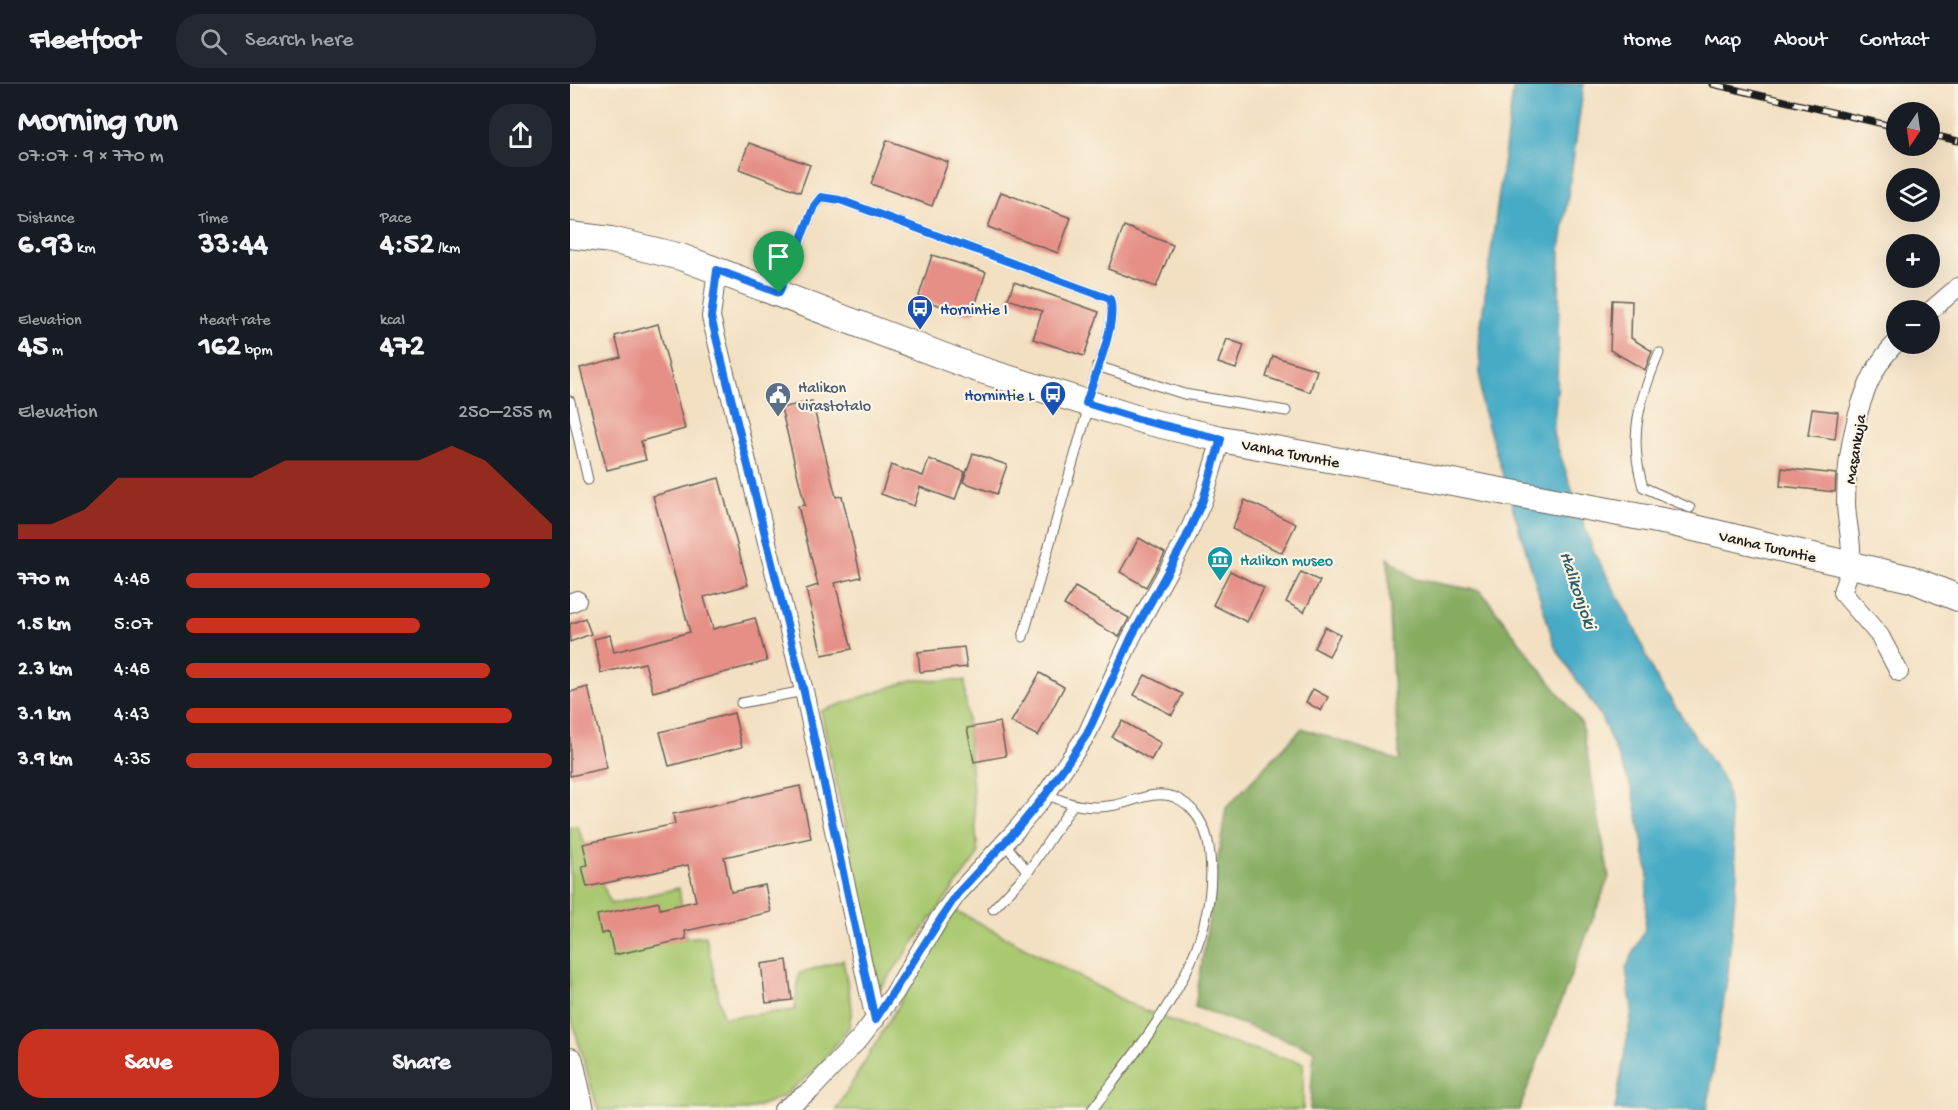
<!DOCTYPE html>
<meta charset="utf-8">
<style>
:root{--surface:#171b24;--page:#242831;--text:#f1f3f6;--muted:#9ea1a6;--line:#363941;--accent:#c8321e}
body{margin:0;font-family:"Gochi Hand",sans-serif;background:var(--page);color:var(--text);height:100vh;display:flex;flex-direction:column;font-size:22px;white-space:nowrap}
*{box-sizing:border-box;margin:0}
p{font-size:20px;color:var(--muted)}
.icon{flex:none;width:33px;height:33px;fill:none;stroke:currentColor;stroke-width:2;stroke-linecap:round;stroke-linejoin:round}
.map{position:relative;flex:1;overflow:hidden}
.sheet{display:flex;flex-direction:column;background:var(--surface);width:570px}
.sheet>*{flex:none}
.needle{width:39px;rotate:193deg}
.buttons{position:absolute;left:1316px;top:18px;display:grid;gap:12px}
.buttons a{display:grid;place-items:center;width:54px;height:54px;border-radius:50%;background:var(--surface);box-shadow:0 6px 24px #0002;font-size:30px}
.pin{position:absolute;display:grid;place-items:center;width:51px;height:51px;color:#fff;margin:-62px -26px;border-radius:50% 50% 50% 0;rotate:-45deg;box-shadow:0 0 6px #0007}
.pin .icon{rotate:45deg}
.round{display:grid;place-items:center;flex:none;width:63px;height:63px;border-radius:24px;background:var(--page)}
.head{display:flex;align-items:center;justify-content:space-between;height:102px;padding:0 18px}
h1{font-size:33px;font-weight:700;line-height:45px}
.figures{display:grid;grid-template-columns:repeat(3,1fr);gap:9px;height:102px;padding:6px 18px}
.figures div{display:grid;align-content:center}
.figures b{font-size:30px;font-weight:700}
.figures small{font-size:16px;font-weight:400}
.figures p{font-size:16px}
.chart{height:168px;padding:12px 18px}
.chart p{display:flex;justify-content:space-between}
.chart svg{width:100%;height:108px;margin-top:6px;fill:var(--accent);opacity:.7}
.button{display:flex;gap:12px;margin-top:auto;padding:12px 18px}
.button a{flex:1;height:69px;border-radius:24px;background:var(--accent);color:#fff;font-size:24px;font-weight:700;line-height:69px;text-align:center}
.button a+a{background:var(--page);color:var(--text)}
ul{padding:0 18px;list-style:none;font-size:20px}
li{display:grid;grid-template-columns:96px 72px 1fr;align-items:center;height:45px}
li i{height:15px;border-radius:8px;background:var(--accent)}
header{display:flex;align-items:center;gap:36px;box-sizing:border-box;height:84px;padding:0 30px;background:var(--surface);border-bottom:2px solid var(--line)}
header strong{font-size:28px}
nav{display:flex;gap:33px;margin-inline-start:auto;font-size:21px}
.search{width:420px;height:54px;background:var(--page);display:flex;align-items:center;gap:15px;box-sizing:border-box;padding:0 21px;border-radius:24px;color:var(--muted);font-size:22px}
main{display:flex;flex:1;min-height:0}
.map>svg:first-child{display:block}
.green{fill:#a9c870;stroke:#627246;stroke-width:1.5}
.forest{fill:#86ac62;stroke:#51643f;stroke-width:1.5}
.water{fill:#47abc6;stroke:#326471;stroke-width:1.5}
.building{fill:#e58f86}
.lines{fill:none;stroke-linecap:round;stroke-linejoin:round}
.lane-casing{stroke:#676156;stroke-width:11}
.street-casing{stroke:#676156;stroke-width:20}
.secondary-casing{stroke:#676156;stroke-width:28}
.lane{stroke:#fff;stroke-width:9}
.street{stroke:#fff;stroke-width:18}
.secondary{stroke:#fff;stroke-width:26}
.rail-casing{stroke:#1c1c1c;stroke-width:7}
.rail{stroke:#fcf5e5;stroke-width:4.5;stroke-dasharray:14;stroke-linecap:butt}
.route-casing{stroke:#fff;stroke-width:12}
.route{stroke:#1a73e8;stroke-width:8}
.labels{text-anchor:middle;stroke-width:4.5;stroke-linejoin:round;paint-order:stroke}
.transit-label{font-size:16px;fill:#164399;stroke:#fcf5e5;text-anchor:start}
.service-label{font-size:16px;fill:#4e5e75;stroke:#fcf5e5;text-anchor:start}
.street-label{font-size:16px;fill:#1c1c1c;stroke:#fcf5e5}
.culture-label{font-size:16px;fill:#0d838f;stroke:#fcf5e5;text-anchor:start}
.water-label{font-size:18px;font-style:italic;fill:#2f5c68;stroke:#fcf5e5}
</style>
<header>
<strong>Fleetfoot</strong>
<div class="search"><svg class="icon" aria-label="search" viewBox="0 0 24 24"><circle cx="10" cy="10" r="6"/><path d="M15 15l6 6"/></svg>Search here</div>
<nav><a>Home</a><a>Map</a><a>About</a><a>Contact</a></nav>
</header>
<main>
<section class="sheet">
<div class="head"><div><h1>Morning run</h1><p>07:07 · 9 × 770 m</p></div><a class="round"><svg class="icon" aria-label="share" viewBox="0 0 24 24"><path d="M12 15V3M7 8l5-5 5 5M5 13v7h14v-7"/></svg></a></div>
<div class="figures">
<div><p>Distance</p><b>6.93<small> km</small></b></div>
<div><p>Time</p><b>33:44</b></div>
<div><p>Pace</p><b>4:52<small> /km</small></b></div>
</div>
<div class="figures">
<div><p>Elevation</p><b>45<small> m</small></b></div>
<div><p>Heart rate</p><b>162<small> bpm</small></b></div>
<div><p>kcal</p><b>472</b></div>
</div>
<div class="chart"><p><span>Elevation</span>250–255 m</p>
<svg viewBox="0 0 160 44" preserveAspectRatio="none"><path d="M0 44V38L10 38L20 32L30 19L40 19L50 19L60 19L70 19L80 12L90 12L100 12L110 12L120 12L130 6L140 12L150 25L160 38V44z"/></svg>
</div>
<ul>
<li><b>770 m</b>4:48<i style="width:83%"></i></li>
<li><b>1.5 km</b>5:07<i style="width:64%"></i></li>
<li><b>2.3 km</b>4:48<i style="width:83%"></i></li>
<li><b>3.1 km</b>4:43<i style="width:89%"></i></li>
<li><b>3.9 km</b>4:35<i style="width:100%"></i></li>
</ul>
<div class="button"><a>Save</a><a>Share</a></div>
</section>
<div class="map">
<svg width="1388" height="1026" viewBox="0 0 1388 1026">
<rect width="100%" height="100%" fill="#fcf5e5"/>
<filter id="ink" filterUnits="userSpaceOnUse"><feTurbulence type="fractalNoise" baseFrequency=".0167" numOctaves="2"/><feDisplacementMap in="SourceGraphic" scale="12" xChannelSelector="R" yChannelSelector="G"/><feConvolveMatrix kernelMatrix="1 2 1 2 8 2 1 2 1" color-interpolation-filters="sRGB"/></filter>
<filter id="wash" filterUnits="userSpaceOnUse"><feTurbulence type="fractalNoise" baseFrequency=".008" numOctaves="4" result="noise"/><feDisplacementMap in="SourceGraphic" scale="24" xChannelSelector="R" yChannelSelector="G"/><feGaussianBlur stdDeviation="1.35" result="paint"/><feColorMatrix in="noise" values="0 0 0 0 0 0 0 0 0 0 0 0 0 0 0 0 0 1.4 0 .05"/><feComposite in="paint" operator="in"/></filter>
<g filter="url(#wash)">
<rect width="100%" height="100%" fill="#f3e0c2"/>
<g class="green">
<polygon points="342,596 394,597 408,771 309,906 251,627"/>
<polygon points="7,742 41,820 109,804 116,854 136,852 153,934 225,926 229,889 273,876 282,924 279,943 248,984 212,1013 178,1026 28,1026 0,929 0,743"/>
<polygon points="385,826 564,922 647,955 733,979 733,1026 266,1026"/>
</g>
<polygon class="forest" points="818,474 845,495 911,507 1012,640 1039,793 949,1026 740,1026 744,966 625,923 656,724 732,644 830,677 822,583"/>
<polygon class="water" points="944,0 1014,0 990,167 987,305 983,350 1022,464 1065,545 1084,590 1156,700 1167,789 1158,889 1137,1026 1045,1026 1062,926 1056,884 1075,845 1078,787 1063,707 1030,631 985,563 911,319 909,255"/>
<g id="blocks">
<g class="building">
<polygon points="317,56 378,78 362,122 301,100"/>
<polygon points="179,59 240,81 230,108 169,85"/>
<polygon points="431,108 501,134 488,169 418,143"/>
<polygon points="554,142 603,161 586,203 538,185"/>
<polygon points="362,171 416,188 402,231 348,215"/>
<polygon points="444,198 529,228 514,272 463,255 472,227 438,215"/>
<polygon points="1042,216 1062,217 1061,254 1082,267 1075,286 1040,266"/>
<polygon points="88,240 115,345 71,357 76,376 37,386 10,284 51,273 45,252"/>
<polygon points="657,255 674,261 666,285 648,279"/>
<polygon points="703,272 747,286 740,308 696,293"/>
<polygon points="242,317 266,413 272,412 291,493 265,499 282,565 252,571 236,505 248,501 228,422 235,421 211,324"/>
<polygon points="1242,325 1268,328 1265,355 1238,351"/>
<polygon points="403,369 437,381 427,410 393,398"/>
<polygon points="359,375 395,388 385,416 350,403 344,422 311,410 321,381 353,392"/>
<polygon points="1212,384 1266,390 1265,408 1210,402"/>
<polygon points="149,394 178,501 134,513 143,545 185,534 197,577 83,608 75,579 31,589 24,555 40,551 44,568 120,548 83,412"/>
<polygon points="675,416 726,440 712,469 662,445"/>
<polygon points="569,454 595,469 576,503 550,488"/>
<polygon points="660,487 694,504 677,538 643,521"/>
<polygon points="731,488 750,497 734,528 716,518"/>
<polygon points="505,503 559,534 549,553 494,521"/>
<polygon points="15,534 21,550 0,558 0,540"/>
<polygon points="755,543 770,551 759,572 744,564"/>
<polygon points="394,563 397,583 350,588 348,568"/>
<polygon points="470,589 494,603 468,652 441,638"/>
<polygon points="575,591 613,610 602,631 564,611"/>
<polygon points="18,603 37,684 0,692 0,608"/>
<polygon points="743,605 758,613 751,627 736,618"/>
<polygon points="164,629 172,663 99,682 90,648"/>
<polygon points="552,637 591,659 581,676 542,653"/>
<polygon points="430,638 436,672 404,678 397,644"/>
<polygon points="230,702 241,754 154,773 161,808 195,801 201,828 115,847 116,855 44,871 39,848 31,850 27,831 89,818 90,825 126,817 118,781 17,803 12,782 18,781 13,760 105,740 103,730"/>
<polygon points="217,876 222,916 196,919 191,880"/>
</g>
</g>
</g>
<g filter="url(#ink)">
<use href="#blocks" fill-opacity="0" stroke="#676156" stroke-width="1.5"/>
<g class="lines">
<g class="lane-casing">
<g id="lane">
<path d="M210 208 244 122 251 113 270 116 540 215C548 239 524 291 517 317"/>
<path d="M1089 269C1069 317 1058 352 1073 403L1120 424"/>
<polyline points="527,282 614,310 716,327"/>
<polyline points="0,317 18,396"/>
<polyline points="453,553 519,322"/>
<polyline points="171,619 234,607"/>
<path d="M476 710C500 721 519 726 546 721 564 717 585 706 604 713 624 721 636 742 639 763 654 865 579 950 522 1026"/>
<polyline points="434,759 458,788"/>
<polyline points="423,825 458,788 502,722"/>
</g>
</g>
<g class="street-casing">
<g id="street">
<polyline points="147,186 141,233 234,607 305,936"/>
<polyline points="1359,228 1388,203"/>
<path d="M1326 259C1289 294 1276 368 1276 418 1276 439 1284 461 1280 482 1279 490 1275 499 1272 508L1310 552 1329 588"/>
<polyline points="0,519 7,516"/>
<polyline points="213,1026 241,1006 290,954 324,910 369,835 387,810 448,744 476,710 517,650 562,552 614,458 633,416 651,355"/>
</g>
</g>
<g class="secondary-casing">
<g id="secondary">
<polyline points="0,151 41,156 111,173 402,283 575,337 651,355 1103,439 1341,495 1388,514"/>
<polyline points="0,977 11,1026"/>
</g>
</g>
<use href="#lane" class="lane"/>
<use href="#street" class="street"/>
<use href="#secondary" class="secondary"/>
<g class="rail-casing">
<g id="rail">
<polyline points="1142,0 1326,43"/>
<polyline points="1359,50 1388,57"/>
</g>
</g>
<use href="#rail" class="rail"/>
</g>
</g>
<g class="lines" filter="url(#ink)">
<g class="route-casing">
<path id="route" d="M251 113 270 116 540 215C548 239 524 293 516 319L575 337 651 355 633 416 614 458 562 552 517 650 476 710 448 744 387 810 305 936 234 608 141 233 147 186 209 209 244 122Z"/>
</g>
<use href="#route" class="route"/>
</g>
<defs>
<g id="bus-pin" transform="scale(1.35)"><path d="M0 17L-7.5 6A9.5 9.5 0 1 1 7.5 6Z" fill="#1a4fb4" stroke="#fcf5e5"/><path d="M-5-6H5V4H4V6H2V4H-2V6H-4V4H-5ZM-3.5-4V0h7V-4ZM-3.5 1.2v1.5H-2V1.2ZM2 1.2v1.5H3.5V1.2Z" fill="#fff"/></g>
<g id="civic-pin" transform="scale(1.35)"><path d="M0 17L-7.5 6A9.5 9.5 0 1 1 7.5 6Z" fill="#5c6f8a" stroke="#fcf5e5"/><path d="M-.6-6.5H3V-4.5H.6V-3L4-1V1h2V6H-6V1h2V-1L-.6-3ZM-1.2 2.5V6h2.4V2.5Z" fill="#fff"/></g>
<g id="museum-pin" transform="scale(1.35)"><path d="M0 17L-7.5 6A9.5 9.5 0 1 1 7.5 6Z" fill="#0f9aa8" stroke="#fcf5e5"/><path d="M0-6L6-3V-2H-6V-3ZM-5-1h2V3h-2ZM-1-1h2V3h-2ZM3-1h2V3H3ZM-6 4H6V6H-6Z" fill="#fff"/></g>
</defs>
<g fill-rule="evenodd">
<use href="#bus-pin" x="350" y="224"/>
<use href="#bus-pin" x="483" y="310"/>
<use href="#civic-pin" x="208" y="311"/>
<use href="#museum-pin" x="650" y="475"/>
</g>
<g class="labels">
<g class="transit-label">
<text x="370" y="230">Hornintie I</text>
<text x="464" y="316" text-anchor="end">Hornintie L</text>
</g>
<g class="service-label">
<text x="228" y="308">Halikon<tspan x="228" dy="18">virastotalo</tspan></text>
</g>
<g class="street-label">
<text transform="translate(1284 365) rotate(-81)" y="6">Masankuja</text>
<text transform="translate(721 368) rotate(11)" y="6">Vanha Turuntie</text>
<text transform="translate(1198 461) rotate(13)" y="6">Vanha Turuntie</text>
</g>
<g class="culture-label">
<text x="670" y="481">Halikon museo</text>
</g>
<g class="water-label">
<text transform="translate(1009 506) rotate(71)" y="6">Halikonjoki</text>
</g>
</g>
</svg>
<div class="buttons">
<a><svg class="needle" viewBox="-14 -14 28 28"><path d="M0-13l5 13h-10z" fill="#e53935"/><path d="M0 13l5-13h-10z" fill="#9ea1a6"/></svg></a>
<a><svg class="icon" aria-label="layers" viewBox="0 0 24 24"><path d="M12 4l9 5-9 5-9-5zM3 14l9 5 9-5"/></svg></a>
<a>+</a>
<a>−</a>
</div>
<div class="pin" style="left:209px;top:209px;background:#1e9e55"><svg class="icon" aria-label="arrive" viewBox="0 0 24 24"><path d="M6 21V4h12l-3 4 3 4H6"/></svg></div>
</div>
</main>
